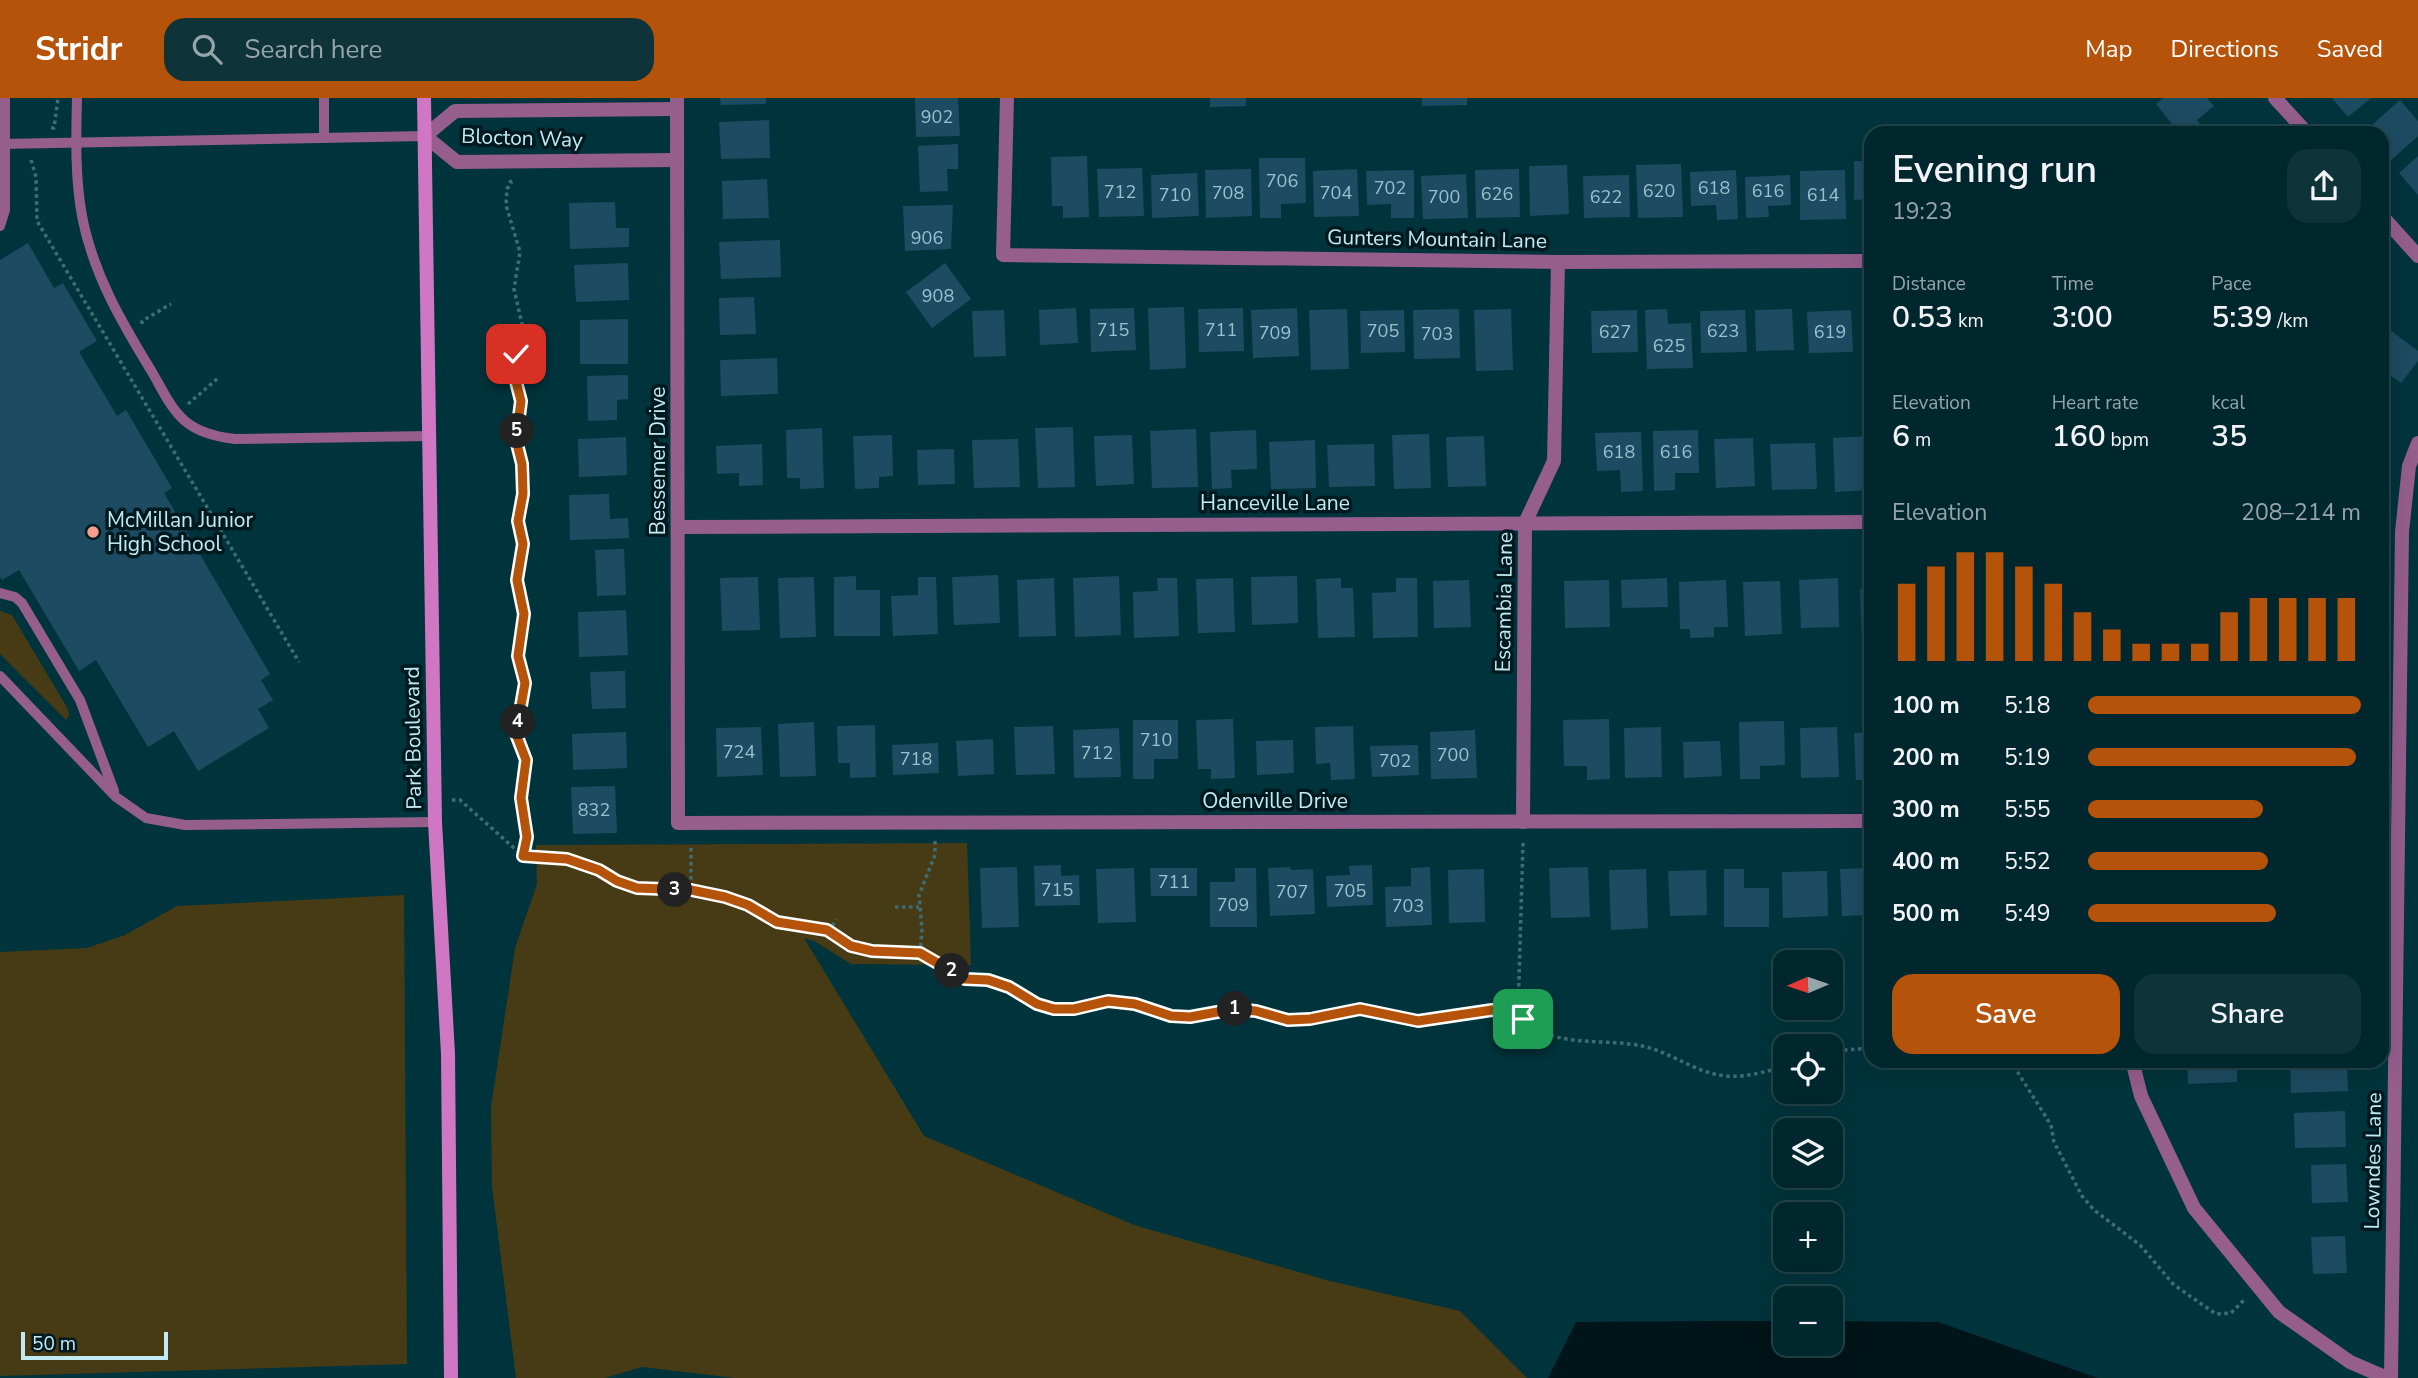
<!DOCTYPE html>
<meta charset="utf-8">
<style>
:root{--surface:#00272d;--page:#0e3339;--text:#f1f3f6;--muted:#95a5aa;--line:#224449;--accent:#b45309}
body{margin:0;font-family:"Nunito Sans",sans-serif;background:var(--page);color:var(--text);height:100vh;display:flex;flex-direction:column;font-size:26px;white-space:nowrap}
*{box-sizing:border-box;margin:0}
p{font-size:23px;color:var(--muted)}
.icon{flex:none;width:38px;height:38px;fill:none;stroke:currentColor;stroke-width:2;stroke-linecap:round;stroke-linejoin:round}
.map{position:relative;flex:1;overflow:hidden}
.panel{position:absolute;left:1864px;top:28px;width:525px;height:942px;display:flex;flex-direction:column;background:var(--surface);border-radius:21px;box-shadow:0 7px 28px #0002,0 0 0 2px var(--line)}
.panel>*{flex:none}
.needle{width:46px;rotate:268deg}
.tools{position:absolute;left:1773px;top:852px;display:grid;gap:14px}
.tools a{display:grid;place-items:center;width:70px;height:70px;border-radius:14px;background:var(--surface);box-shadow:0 7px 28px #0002,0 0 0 2px var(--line);font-size:35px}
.scale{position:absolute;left:21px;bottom:18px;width:147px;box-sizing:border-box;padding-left:7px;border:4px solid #c1eaf3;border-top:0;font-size:19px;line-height:24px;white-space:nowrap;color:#c1eaf3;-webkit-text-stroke:5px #00191f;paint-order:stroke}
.pin{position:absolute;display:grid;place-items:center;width:60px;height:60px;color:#fff;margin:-30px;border-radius:14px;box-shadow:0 4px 10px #0006}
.km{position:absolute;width:35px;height:35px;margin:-18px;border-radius:50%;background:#222;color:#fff;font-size:19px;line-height:35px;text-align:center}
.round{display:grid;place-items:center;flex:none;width:74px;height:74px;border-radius:21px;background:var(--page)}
.summary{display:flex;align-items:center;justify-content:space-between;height:119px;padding:0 28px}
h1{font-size:38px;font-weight:600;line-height:52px}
.stats{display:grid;grid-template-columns:repeat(3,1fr);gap:10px;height:119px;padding:7px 28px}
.stats div{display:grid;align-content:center}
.stats b{font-size:30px;font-weight:600}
.stats small{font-size:19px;font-weight:400}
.stats p{font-size:19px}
.chart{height:196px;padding:14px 28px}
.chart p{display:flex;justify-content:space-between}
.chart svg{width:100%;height:126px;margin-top:7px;stroke:var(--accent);stroke-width:6}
.button{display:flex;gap:14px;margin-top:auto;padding:14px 28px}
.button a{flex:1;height:80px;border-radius:21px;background:var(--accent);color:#fff;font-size:28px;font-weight:600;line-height:80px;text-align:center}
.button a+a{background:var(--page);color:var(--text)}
ul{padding:0 28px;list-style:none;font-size:23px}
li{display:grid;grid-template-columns:112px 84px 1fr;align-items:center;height:52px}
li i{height:18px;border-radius:9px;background:var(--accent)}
header{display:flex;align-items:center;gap:42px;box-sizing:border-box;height:98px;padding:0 35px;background:var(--accent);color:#fff}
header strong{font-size:33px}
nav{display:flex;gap:38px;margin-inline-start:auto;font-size:24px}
.search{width:490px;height:63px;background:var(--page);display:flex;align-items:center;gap:18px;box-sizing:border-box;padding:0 24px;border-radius:21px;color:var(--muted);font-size:26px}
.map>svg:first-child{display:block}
.green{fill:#463b15}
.water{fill:#001519}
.building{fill:#1d4b61}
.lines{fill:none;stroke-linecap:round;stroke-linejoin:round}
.path{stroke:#3d6d75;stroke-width:3.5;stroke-dasharray:3.5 3.5;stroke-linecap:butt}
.service{stroke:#955e8d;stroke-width:10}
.minor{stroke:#955e8d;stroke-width:14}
.secondary{stroke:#d077c3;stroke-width:14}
.route-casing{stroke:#fff;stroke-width:14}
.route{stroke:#b45309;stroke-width:9}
.poi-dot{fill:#f49d8b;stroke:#00191f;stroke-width:2.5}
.labels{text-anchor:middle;stroke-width:7;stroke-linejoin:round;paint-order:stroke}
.number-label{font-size:18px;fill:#98c2ce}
.street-label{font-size:21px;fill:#c1eaf3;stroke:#00191f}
.poi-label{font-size:21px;fill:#c1eaf3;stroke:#00191f;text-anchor:start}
</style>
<header>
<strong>Stridr</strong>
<div class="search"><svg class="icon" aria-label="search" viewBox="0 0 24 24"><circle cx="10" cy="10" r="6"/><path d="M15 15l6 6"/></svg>Search here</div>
<nav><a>Map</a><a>Directions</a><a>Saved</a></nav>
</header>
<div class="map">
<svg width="2418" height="1280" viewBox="0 0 2418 1280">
<rect width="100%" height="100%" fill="#00343c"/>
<g class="green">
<polygon points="0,513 12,517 68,611 69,618 66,622 0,556"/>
<polygon points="967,745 971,867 851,866 814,843 804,840 924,1038 1134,1127 1330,1183 1460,1213 1527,1280 735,1280 642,1269 605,1280 516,1280 492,1088 491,1009 515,850 537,786 536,747"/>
<polygon points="404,797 407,1266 0,1278 0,854 87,850 125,837 177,808"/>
</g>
<polygon class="water" points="1712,1223 1785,1223 1785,1246 1830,1246 1831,1223 1938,1224 2098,1280 1548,1280 1576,1224"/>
<g class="building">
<polygon points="720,0 766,0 766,6 721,7"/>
<polygon points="915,0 958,0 960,38 916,39"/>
<polygon points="1210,0 1246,0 1246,8 1210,9"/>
<polygon points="1422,0 1467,0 1467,7 1422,8"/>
<polygon points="2163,0 2207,0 2214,8 2197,22 2207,35 2179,35 2156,6"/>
<polygon points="2332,0 2371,0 2348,19"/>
<polygon points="2400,2 2418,23 2418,38 2389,64 2382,56 2382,35 2363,35"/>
<polygon points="769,22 770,60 721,61 719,24"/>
<polygon points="958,46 958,71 947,71 948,93 920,94 918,48"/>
<polygon points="1087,58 1089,119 1063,120 1063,108 1052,108 1051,59"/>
<polygon points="2418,58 2418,97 2399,75"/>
<polygon points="1259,60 1305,60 1306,105 1281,106 1281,120 1260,120"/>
<polygon points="1854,63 1871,63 1871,101 1854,102"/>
<polygon points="1681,66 1683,119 1638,120 1636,67"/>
<polygon points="1567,67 1569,116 1530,118 1529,68"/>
<polygon points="1142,70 1144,118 1099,119 1097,71"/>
<polygon points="1251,71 1252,118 1206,120 1205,72"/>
<polygon points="1357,71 1359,118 1314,119 1313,73"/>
<polygon points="1519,71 1520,119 1476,120 1475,72"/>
<polygon points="1414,72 1414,120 1391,120 1391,106 1367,107 1366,73"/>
<polygon points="1736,72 1738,121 1717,122 1716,107 1691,108 1690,74"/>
<polygon points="1845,72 1846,121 1800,122 1800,73"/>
<polygon points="1197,75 1199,118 1152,120 1151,77"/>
<polygon points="1466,76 1468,120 1423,121 1421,78"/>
<polygon points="1629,77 1630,119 1584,120 1583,78"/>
<polygon points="1790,77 1791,107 1768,108 1769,119 1746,120 1745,79"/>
<polygon points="767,81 769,120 723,121 722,83"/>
<polygon points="615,104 616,130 629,130 629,149 570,151 569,105"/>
<polygon points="953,107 951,151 905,153 903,108"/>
<polygon points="780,142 781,179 721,181 719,144"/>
<polygon points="28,145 54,190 63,185 97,243 79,254 117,318 126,312 172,390 164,395 270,576 261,582 273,602 258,611 269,630 198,673 174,633 148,649 96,562 79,573 19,472 2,482 0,479 0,162"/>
<polygon points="628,165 629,202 576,204 574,167"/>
<polygon points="945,165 971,201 932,230 906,194"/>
<polygon points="754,199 756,236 720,237 719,200"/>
<polygon points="1184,209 1186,270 1150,272 1148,210"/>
<polygon points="1076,210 1078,245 1040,247 1039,212"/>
<polygon points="1134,210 1136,252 1091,254 1090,211"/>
<polygon points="1243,210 1244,253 1199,254 1198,211"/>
<polygon points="1297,210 1299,258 1253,260 1251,212"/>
<polygon points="1862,210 1871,210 1871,252 1863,252"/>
<polygon points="1347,211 1349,271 1311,272 1309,212"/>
<polygon points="1459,211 1460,260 1414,261 1413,212"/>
<polygon points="1511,211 1513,272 1476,273 1474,212"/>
<polygon points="1667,211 1668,226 1691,225 1693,270 1647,271 1645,212"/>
<polygon points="1792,211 1794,252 1756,253 1755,212"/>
<polygon points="1004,212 1006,258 974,259 972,213"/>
<polygon points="1404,212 1405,254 1361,255 1360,213"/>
<polygon points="1637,212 1638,254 1592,255 1591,213"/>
<polygon points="1745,212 1747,254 1701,255 1700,213"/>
<polygon points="1851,212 1853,254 1809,255 1807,214"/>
<polygon points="628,221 628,266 580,266 580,222"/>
<polygon points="2382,226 2418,253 2418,263 2401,285 2382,271"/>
<polygon points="777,260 778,296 721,298 720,262"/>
<polygon points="628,277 628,301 617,302 617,322 588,323 587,278"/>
<polygon points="1073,329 1075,389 1038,390 1035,330"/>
<polygon points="822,330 824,390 800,391 800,380 787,380 786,332"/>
<polygon points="1196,331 1198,389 1152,390 1150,333"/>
<polygon points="1256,332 1257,371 1231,372 1232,390 1212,391 1210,334"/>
<polygon points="1698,332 1699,375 1675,375 1675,392 1654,393 1653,333"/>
<polygon points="1641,334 1643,393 1621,394 1620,372 1597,373 1595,335"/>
<polygon points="1429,336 1431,390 1394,391 1392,337"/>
<polygon points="892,337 893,378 879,379 879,390 855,391 853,338"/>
<polygon points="1132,337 1134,386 1096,388 1094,338"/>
<polygon points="1484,338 1486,388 1448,389 1446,339"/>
<polygon points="1869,338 1871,392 1835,394 1833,340"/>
<polygon points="626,339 627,377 579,379 578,341"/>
<polygon points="1753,340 1755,388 1716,390 1714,341"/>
<polygon points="1018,341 1020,389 974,390 972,342"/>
<polygon points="1315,342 1316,390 1271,391 1269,344"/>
<polygon points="1815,345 1817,391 1772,392 1770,346"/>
<polygon points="762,346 763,387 739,388 739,375 717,376 716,348"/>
<polygon points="1374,346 1375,388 1329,389 1327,347"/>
<polygon points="954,351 955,386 918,387 917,352"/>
<polygon points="609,396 610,421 628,420 629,440 570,442 569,397"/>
<polygon points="624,451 626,497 597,498 595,452"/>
<polygon points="998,477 1000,525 954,527 952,479"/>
<polygon points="856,478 856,492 880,492 880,538 834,538 834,479"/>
<polygon points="1119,478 1121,537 1075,539 1073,480"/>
<polygon points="1297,478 1298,525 1252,527 1251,479"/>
<polygon points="758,479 760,532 722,533 720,480"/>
<polygon points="814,479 816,539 780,540 778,480"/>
<polygon points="918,479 936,479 938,536 893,538 891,498 918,497"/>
<polygon points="1054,480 1056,538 1019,539 1017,482"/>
<polygon points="1157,480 1177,480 1179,538 1134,540 1133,494 1158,493"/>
<polygon points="1233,480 1235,534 1198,535 1196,481"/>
<polygon points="1341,480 1341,490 1353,490 1355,539 1318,540 1316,481"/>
<polygon points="1396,480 1417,480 1418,539 1373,540 1372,495 1396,494"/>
<polygon points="1667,480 1668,509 1622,510 1621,482"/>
<polygon points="1838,480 1839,529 1801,530 1799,482"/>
<polygon points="1469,482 1471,529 1434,530 1433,483"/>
<polygon points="1609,482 1610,529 1565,530 1564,483"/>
<polygon points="1726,482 1728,529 1714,529 1714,539 1690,540 1690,531 1680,531 1679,484"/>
<polygon points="1780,483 1782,536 1745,538 1743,484"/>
<polygon points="1860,491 1871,491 1871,542 1862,542"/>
<polygon points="626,512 628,557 579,559 578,514"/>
<polygon points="625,573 626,610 592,611 590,574"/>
<polygon points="1233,621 1235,680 1211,681 1211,671 1198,671 1196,622"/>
<polygon points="1609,621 1610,681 1587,682 1587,668 1564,668 1563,622"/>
<polygon points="1133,622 1178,622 1178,661 1154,661 1154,681 1133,681"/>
<polygon points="1784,623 1785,667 1760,668 1760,681 1740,681 1739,624"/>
<polygon points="814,624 816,678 780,679 778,626"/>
<polygon points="875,627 876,679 850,680 850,665 838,665 837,628"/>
<polygon points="1053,628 1055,676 1016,677 1014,629"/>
<polygon points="1353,628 1355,681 1331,682 1330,665 1316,666 1315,629"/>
<polygon points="761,629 763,677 717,679 716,630"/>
<polygon points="1661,629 1662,679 1625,680 1624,630"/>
<polygon points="1837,629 1839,679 1801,680 1800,630"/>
<polygon points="1119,630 1121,679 1074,680 1073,632"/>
<polygon points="1475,632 1477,680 1431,681 1430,634"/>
<polygon points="626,634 627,670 573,672 572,636"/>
<polygon points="1854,635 1871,635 1871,681 1856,682"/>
<polygon points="993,641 994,676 958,678 956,643"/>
<polygon points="1293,642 1294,675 1257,677 1256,643"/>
<polygon points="1720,643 1722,678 1684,680 1683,644"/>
<polygon points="938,645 939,675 893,677 892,647"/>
<polygon points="1418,647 1419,677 1372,679 1370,648"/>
<polygon points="615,688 617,735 573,736 571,689"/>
<polygon points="1061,767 1061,778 1079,777 1080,807 1035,808 1034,768"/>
<polygon points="1372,767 1373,807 1327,809 1326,778 1350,777 1349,768"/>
<polygon points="1017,769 1019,829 982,830 980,770"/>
<polygon points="1290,769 1291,772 1313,771 1315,816 1270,818 1268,770"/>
<polygon points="1430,769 1432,827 1386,829 1385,789 1411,788 1411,770"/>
<polygon points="1588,769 1590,819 1551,820 1549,770"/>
<polygon points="1134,770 1136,824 1098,825 1096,771"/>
<polygon points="1150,770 1197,770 1197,798 1151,798"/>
<polygon points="1235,770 1256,770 1257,829 1210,829 1210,784 1235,784"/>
<polygon points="1871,770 1871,817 1842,818 1840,771"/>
<polygon points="1484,771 1485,824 1449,825 1448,772"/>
<polygon points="1646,771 1648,830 1611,832 1609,772"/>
<polygon points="1724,771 1744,771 1744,790 1769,790 1769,829 1724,829"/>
<polygon points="1706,772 1707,817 1670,818 1668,773"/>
<polygon points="1827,773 1828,818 1783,820 1782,774"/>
<polygon points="2187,962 2237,962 2237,984 2188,986"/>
<polygon points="2290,962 2347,962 2348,993 2291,995"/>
<polygon points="2345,1013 2346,1049 2295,1050 2294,1015"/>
<polygon points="2346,1066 2348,1104 2312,1105 2311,1067"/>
<polygon points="2345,1138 2347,1175 2313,1176 2311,1139"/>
</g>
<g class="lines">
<g class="path">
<polyline points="51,30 54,30 58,0"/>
<polyline points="31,62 36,79 37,123 299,564"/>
<polyline points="510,82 511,85 507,91 506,107 520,154 514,191 522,226 513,272 521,303 516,342 522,366 523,396 518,423 523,446 517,482 524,516 518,558 525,585 516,636 526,662 521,700 527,739 523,758"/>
<polyline points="142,226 142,223 171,206"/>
<polyline points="188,306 217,281"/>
<polyline points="452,702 460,702 523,758 567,761 599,772 617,783 637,790 691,792"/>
<polyline points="935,743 935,757 919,797 922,832 920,855 965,881 988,882 1009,889 1037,906 1054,911 1074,910 1108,903 1135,906 1171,918 1190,919 1234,911 1256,913 1288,922 1310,921 1360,911 1418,923 1492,912 1518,915"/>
<path d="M1523 745 1518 915C1550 954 1603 938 1646 949 1674 956 1696 975 1726 978 1746 980 1766 973 1785 969"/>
<polyline points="691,750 691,792 725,799 748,807 777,824 827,832 851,848 872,853 920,855"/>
<polyline points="895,809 919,809"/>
<polyline points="829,834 836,821"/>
<polyline points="1830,953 1871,950"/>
<polyline points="2010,962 2051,1027 2054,1044 2082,1098 2094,1112 2140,1147 2174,1187 2216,1216 2231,1215 2244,1202"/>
</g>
<g class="service">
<path d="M77 0C76 40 75 79 82 118 93 176 122 225 152 274 162 291 170 310 185 323 199 335 217 339 235 341L430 338"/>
<polyline points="324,0 324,40"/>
<polyline points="0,46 425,38"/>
<polyline points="0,128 5,112 5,0"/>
<polyline points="0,495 15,499 22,505 80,602 114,693"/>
<polyline points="0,578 116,699 146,720 185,727 435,724"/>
</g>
<g class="minor">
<polyline points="677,0 678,725 1871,723"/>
<polyline points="1007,0 1003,157 1558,164 1871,163"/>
<polyline points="2275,0 2307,35"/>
<polyline points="677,11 455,13 425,38 457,64 677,62"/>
<polyline points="2382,118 2418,158"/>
<polyline points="680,429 1871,424"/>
<polyline points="1523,724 1525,425 1554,363 1558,164"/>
<polyline points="2132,962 2141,998 2194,1110 2279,1214 2350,1264 2387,1280"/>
<polyline points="2391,1280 2402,434 2409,368 2418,345"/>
</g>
<polyline class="secondary" points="424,0 435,724 448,956 451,1280"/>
</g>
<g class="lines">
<g class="route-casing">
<polyline id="route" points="516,256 513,272 521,303 516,342 522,366 523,396 518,423 523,446 517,482 524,516 518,558 525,585 516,636 526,662 521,700 527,739 523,758 567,761 599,772 617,783 637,790 691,792 725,799 748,807 777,824 827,832 851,848 872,853 920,855 965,881 988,882 1009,889 1037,906 1054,911 1074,911 1108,903 1135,906 1171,918 1190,919 1234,911 1256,913 1288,922 1310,921 1360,911 1418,923 1492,912 1518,915 1523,921"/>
</g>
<use href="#route" class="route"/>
</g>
<circle class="poi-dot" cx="93" cy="434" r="7"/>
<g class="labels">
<g class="number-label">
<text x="937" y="25">902</text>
<text x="1282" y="89">706</text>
<text x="1390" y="96">702</text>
<text x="1714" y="96">618</text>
<text x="1659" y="99">620</text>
<text x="1768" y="99">616</text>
<text x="1120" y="100">712</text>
<text x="1228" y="101">708</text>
<text x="1336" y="101">704</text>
<text x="1497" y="102">626</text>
<text x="1175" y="103">710</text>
<text x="1823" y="103">614</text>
<text x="1444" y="105">700</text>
<text x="1606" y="105">622</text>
<text x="927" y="146">906</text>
<text x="938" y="204">908</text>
<text x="1113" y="238">715</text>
<text x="1221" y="238">711</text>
<text x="1383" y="239">705</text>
<text x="1723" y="239">623</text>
<text x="1615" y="240">627</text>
<text x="1830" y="240">619</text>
<text x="1275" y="241">709</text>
<text x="1437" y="242">703</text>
<text x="1669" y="254">625</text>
<text x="1619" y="360">618</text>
<text x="1676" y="360">616</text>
<text x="1156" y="648">710</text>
<text x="739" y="660">724</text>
<text x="1097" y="661">712</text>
<text x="1453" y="663">700</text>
<text x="916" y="667">718</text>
<text x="1395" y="669">702</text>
<text x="594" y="718">832</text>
<text x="1174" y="790">711</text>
<text x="1057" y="798">715</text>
<text x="1350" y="799">705</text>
<text x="1292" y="800">707</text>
<text x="1233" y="813">709</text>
<text x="1408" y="814">703</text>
</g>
<g class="street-label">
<text transform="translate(522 40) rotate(2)" y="7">Blocton Way</text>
<text transform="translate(1437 141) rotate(1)" y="7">Gunters Mountain Lane</text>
<text transform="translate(658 363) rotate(-90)" y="7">Bessemer Drive</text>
<text x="1275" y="412">Hanceville Lane</text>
<text transform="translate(1504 504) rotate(-89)" y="7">Escambia Lane</text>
<text transform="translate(413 640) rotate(-91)" y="7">Park Boulevard</text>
<text x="1275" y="710">Odenville Drive</text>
<text transform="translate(2373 1063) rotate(-89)" y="7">Lowndes Lane</text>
</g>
<g class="poi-label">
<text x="107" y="429">McMillan Junior<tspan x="107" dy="24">High School</tspan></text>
</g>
</g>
</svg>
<div class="tools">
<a><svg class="needle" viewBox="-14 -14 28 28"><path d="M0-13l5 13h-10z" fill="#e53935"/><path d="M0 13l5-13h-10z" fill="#95a5aa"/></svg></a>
<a><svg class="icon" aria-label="locate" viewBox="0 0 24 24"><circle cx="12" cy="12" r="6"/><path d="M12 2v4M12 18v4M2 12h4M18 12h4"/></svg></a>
<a><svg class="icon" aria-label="layers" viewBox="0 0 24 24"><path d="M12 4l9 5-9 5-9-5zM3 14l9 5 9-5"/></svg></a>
<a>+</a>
<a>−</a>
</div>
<div class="scale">50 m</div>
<div class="pin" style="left:1523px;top:921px;background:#1e9e55"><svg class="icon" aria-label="arrive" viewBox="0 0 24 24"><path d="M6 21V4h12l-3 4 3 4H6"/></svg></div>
<div class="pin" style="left:516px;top:256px;background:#d93025"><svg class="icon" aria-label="check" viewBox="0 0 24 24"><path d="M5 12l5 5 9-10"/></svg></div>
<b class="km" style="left:1235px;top:911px">1</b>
<b class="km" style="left:952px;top:873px">2</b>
<b class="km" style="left:675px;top:792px">3</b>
<b class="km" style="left:518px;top:624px">4</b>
<b class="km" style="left:517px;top:333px">5</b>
<section class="panel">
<div class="summary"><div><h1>Evening run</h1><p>19:23</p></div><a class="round"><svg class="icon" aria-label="share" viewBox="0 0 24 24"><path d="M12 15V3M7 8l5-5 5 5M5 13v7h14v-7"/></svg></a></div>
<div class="stats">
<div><p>Distance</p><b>0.53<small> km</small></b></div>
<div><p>Time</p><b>3:00</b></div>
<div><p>Pace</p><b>5:39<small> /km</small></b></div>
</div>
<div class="stats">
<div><p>Elevation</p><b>6<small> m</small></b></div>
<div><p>Heart rate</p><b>160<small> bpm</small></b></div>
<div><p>kcal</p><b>35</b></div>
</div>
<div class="chart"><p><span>Elevation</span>208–214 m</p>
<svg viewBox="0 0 160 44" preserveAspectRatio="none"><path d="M5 44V17M15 44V11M25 44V6M35 44V6M45 44V11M55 44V17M65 44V27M75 44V33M85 44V38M95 44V38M105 44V38M115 44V27M125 44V22M135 44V22M145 44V22M155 44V22"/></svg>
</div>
<ul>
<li><b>100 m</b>5:18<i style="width:100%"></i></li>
<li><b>200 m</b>5:19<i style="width:98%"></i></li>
<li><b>300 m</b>5:55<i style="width:64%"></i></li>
<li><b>400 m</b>5:52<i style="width:66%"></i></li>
<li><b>500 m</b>5:49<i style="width:69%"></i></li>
</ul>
<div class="button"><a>Save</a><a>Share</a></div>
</section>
</div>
